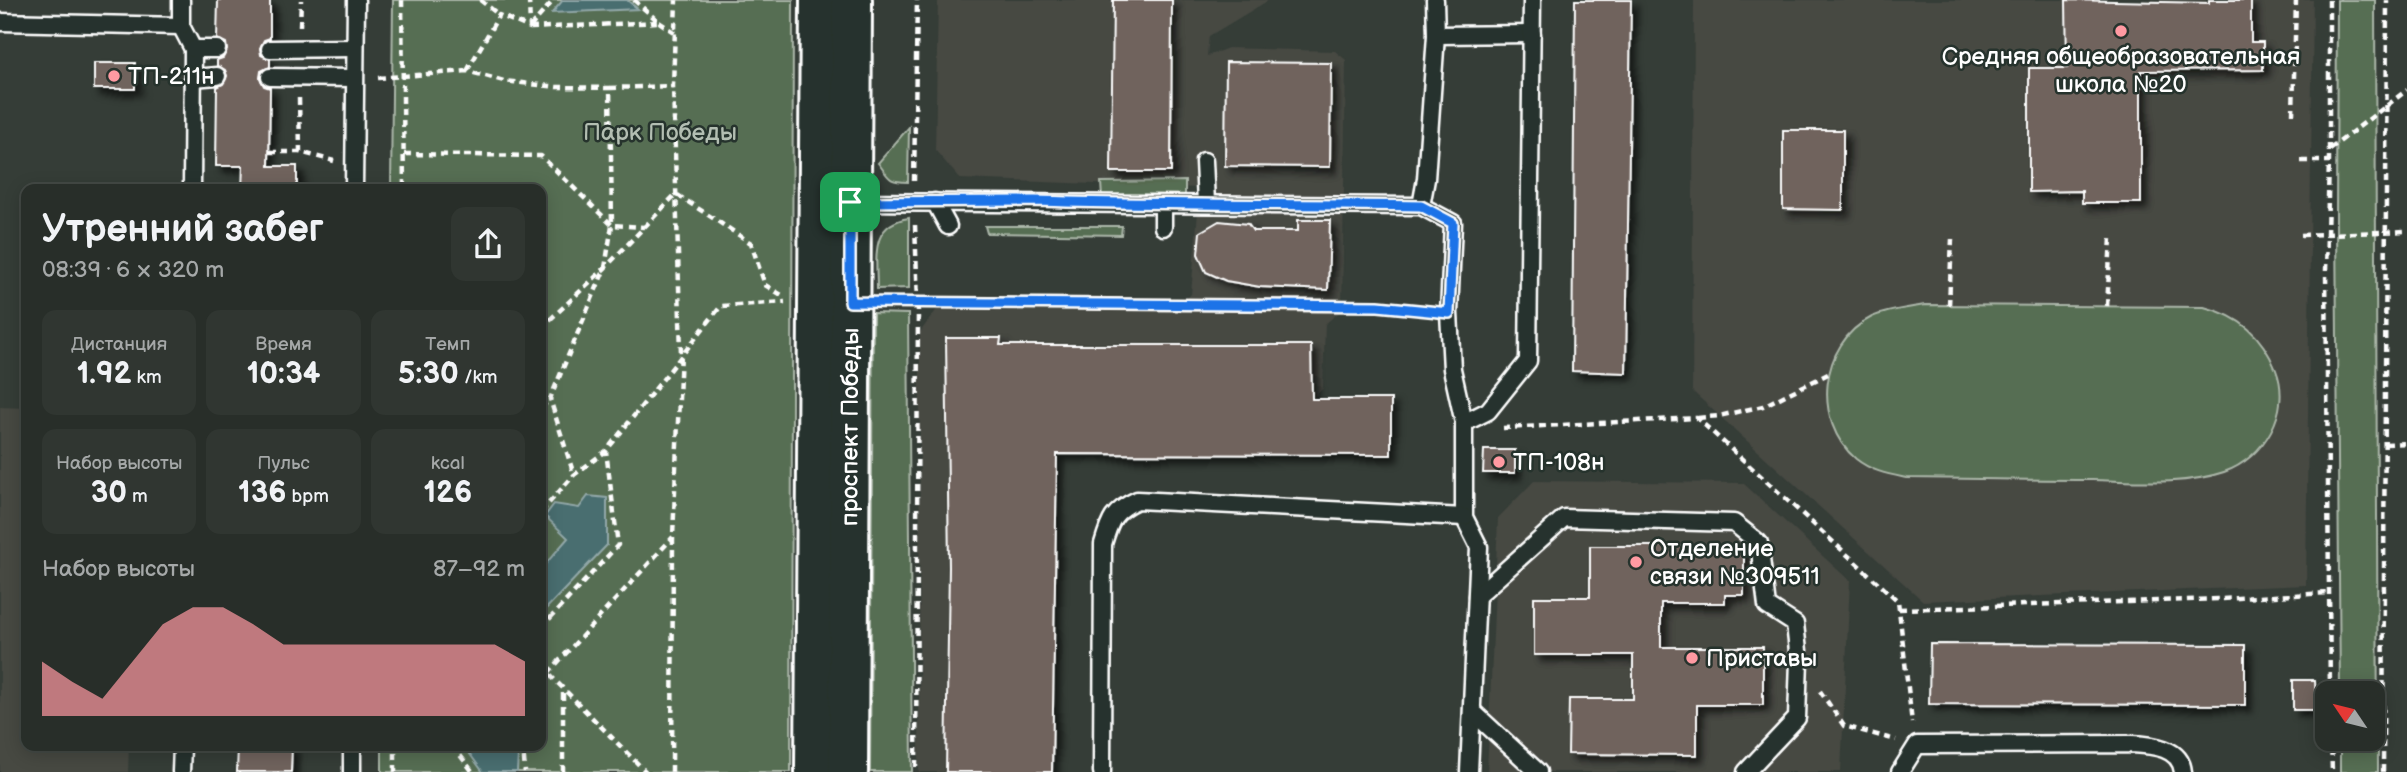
<!DOCTYPE html>
<html lang="ru">
<meta charset="utf-8">
<style>
:root{--surface:#282e29;--page:#303631;--text:#f1f3f6;--muted:#a5a8a8;--line:#444a46;--accent:#ff9aa2}
body{margin:0;font-family:"Balsamiq Sans",sans-serif;background:var(--page);color:var(--text);height:100vh;display:flex;flex-direction:column;font-size:26px;white-space:nowrap}
*{box-sizing:border-box;margin:0}
p{font-size:23px;color:var(--muted)}
.icon{flex:none;width:38px;height:38px;fill:none;stroke:currentColor;stroke-width:2;stroke-linecap:round;stroke-linejoin:round}
.map{position:relative;flex:1;overflow:hidden}
.details{position:absolute;left:21px;top:184px;width:525px;height:567px;display:flex;flex-direction:column;background:var(--surface);border-radius:14px;box-shadow:0 4px 18px #0003,0 0 0 2px var(--line)}
.details>*{flex:none}
.needle{width:46px;rotate:305deg}
.controls{position:absolute;left:2315px;top:681px;display:grid;gap:14px}
.controls a{display:grid;place-items:center;width:70px;height:70px;border-radius:14px;background:var(--surface);box-shadow:0 4px 18px #0003,0 0 0 2px var(--line);font-size:35px}
.pin{position:absolute;display:grid;place-items:center;width:60px;height:60px;color:#fff;margin:-30px;border-radius:14px;box-shadow:0 4px 10px #0006}
.round{display:grid;place-items:center;flex:none;width:74px;height:74px;border-radius:14px;background:var(--page)}
.summary{display:flex;align-items:center;justify-content:space-between;height:119px;padding:0 21px}
h1{font-size:38px;font-weight:700;line-height:52px}
.stats{display:grid;grid-template-columns:repeat(3,1fr);gap:10px;height:119px;padding:7px 21px}
.stats div{display:grid;align-content:center;border-radius:14px;background:var(--page);text-align:center}
.stats b{font-size:30px;font-weight:700}
.stats small{font-size:19px;font-weight:400}
.stats p{font-size:19px}
.chart{height:196px;padding:14px 21px}
.chart p{display:flex;justify-content:space-between}
.chart svg{width:100%;height:126px;margin-top:7px;fill:var(--accent);opacity:.7}
.map>svg:first-child{display:block}
.built{fill:#464842}
.green{fill:#576e53;stroke:#abb6a9;stroke-width:2}
.water{fill:#4a6e6f;stroke:#92a8a9;stroke-width:2}
.building{fill:#6f635d;stroke:#fff;stroke-width:2;filter:url(#shadow)}
.lines{fill:none;stroke-linecap:round;stroke-linejoin:round}
.service-casing{stroke:#fff;stroke-width:21}
.secondary-casing{stroke:#fff;stroke-width:44}
.path{stroke:#fff;stroke-width:4.5;stroke-dasharray:7 5;stroke-linecap:butt}
.service{stroke:#26332d;stroke-width:16}
.secondary{stroke:#26332d;stroke-width:38}
.route-casing{stroke:#fff;stroke-width:14}
.route{stroke:#1a73e8;stroke-width:9}
.poi-dot{fill:#ff9aa2;stroke:#26332d;stroke-width:2.5}
.labels{text-anchor:middle;stroke-width:5;stroke-linejoin:round;paint-order:stroke}
.poi-label{font-size:24px;fill:#fff;stroke:#26332d;text-anchor:start}
.park-label{font-size:24px;fill:#b3beb2;stroke:#26332d}
.street-label{font-size:24px;fill:#fff;stroke:#26332d}
</style>
<div class="map">
<svg width="2407" height="772" viewBox="0 0 2407 772">
<defs>
<filter id="shadow"><feDropShadow dx="6" dy="6" stdDeviation="3.5" flood-color="#0009"/></filter>
</defs>
<rect width="100%" height="100%" fill="#353d37"/>
<filter id="ink" filterUnits="userSpaceOnUse"><feTurbulence type="fractalNoise" baseFrequency=".0143" numOctaves="2"/><feDisplacementMap in="SourceGraphic" scale="14" xChannelSelector="R" yChannelSelector="G"/><feConvolveMatrix kernelMatrix="1 2 1 2 8 2 1 2 1" color-interpolation-filters="sRGB"/></filter>
<g filter="url(#ink)">
<g class="built">
<polygon points="938,0 1269,0 1209,36 1207,56 1228,48 1335,51 1346,60 1342,310 1325,324 1323,388 1302,411 1008,405 1007,772 919,772 920,332 938,308 1177,309 1191,294 1200,188 960,179 935,150"/>
<polygon points="1694,0 2313,0 2306,585 1923,601 1692,391"/>
<polygon points="0,407 26,408 26,746 129,746 128,772 0,772"/>
<polygon points="1534,481 1743,483 1850,581 1841,772 1487,772 1498,518"/>
</g>
<g class="green">
<polygon points="393,0 793,0 791,772 382,772 382,746 541,746 541,189 391,189"/>
<path d="M2337 0H2375C2377 257 2376 515 2378 772H2340V739L2373 738V693H2340L2336 221Z"/>
<path d="M909 127 908 182C887 182 890 178 878 163Z"/>
<polygon points="1185,181 1185,199 1102,198 1101,182"/>
<path d="M909 218V288L877 289C877 258 869 224 909 218Z"/>
<polygon points="985,226 1122,226 1121,235 987,233"/>
<path d="M1925 305 2204 307C2240 316 2262 335 2276 370 2292 411 2264 458 2224 472 2182 486 2135 481 2092 480 2030 480 1968 479 1906 478 1887 474 1871 471 1856 459 1812 422 1819 343 1872 317 1888 310 1908 308 1925 305Z"/>
<polygon points="873,313 908,314 912,772 870,772"/>
</g>
<g class="water">
<polygon points="563,0 627,0 638,9 552,13"/>
<polygon points="588,496 607,498 607,545 541,614 541,569 568,538 545,516 554,504 579,508"/>
<polygon points="464,746 513,746 518,754 517,772 483,772"/>
</g>
<g class="building">
<polygon points="218,0 270,0 270,38 264,40 260,48 261,55 270,59 270,67 261,71 260,78 264,86 270,88 269,166 297,166 297,189 242,189 243,166 216,166 217,87 223,84 227,76 225,70 217,66 217,60 223,58 227,50 226,43 217,39"/>
<polygon points="1113,0 1172,0 1171,172 1111,172"/>
<polygon points="1575,0 1631,0 1626,373 1572,371"/>
<polygon points="2066,0 2209,3 2209,0 2251,0 2251,42 2263,42 2263,70 2141,71 2141,203 2082,203 2082,191 2029,192 2029,68 2067,68"/>
<polygon points="1226,62 1331,63 1330,167 1225,166"/>
<rect x="94" y="63" width="41" height="26"/>
<polygon points="1783,130 1843,130 1843,210 1783,209"/>
<polygon points="1298,220 1330,220 1328,290 1260,287 1226,281 1206,272 1198,254 1200,232 1219,221 1248,224 1253,231 1298,231"/>
<polygon points="946,338 1001,338 1000,345 1311,345 1312,399 1391,399 1391,455 1057,454 1052,772 946,772 949,567"/>
<polygon points="1484,450 1515,450 1515,473 1483,473"/>
<polygon points="1590,546 1721,546 1720,550 1744,550 1744,595 1725,595 1725,603 1661,603 1661,647 1763,647 1763,705 1697,705 1697,755 1568,754 1569,699 1633,699 1633,655 1534,655 1534,597 1590,597"/>
<polygon points="1930,644 2245,645 2245,705 1929,704"/>
<polygon points="2293,680 2315,680 2316,710 2293,710"/>
<polygon points="238,746 292,746 291,772 237,772"/>
</g>
<g class="lines">
<g class="service-casing">
<g id="service">
<polyline points="181,0 181,26 193,49 192,189"/>
<polyline points="0,22 181,26"/>
<polyline points="1436,35 1532,34"/>
<polyline points="193,49 217,49"/>
<polyline points="270,49 355,48"/>
<polyline points="270,77 354,78"/>
<polyline points="193,78 217,76"/>
<polyline points="1204,161 1206,203"/>
<polyline points="354,189 356,0"/>
<polyline points="851,202 1421,206 1453,223 1449,313 1452,369 1464,423 1464,517 1479,547 1469,772"/>
<polyline points="935,202 948,226"/>
<polyline points="1421,206 1426,179 1436,35 1435,0"/>
<polyline points="1163,227 1163,205"/>
<polyline points="1464,423 1488,411 1528,361 1532,0"/>
<polyline points="1477,596 1564,518 1734,523 1759,543 1767,606 1795,624 1799,660 1797,718 1746,772"/>
<polyline points="1473,712 1538,772"/>
<polyline points="181,772 182,746"/>
<polyline points="352,772 352,746"/>
<path d="M1102 772 1103 544C1110 520 1113 511 1137 500L1464 517"/>
<path d="M1900 772 1917 745 2132 744C2151 745 2181 747 2183 772"/>
</g>
</g>
<g class="secondary-casing">
<g id="secondary">
<polyline points="815,772 820,0"/>
<path id="s1" d="M848 772 852 0"/>
</g>
</g>
<g class="path">
<polyline points="402,0 404,189"/>
<polyline points="480,0 498,14"/>
<polyline points="2329,0 2329,161 2326,271 2330,693"/>
<polyline points="659,22 675,33"/>
<polyline points="300,26 301,0"/>
<polyline points="530,27 554,0"/>
<polyline points="530,28 659,22 634,0"/>
<polyline points="467,71 499,15 530,28 529,0"/>
<polyline points="378,78 467,71 504,81 557,87 610,88 612,225 605,268 550,399 574,475"/>
<polyline points="610,88 673,86"/>
<polyline points="299,98 300,152 334,161"/>
<polyline points="2293,114 2296,0"/>
<polyline points="2330,149 2407,90"/>
<polyline points="270,152 300,152"/>
<polyline points="404,154 541,156 612,225 644,227"/>
<polyline points="2301,161 2329,161"/>
<polyline points="914,181 917,0"/>
<polyline points="915,225 918,302 1379,306 1429,311"/>
<polyline points="2301,235 2407,231"/>
<polyline points="884,302 918,302 916,772"/>
<polyline points="1949,305 1952,239"/>
<polyline points="2107,306 2111,238"/>
<polyline points="541,328 605,268 676,194 751,243 765,285 785,297"/>
<polyline points="541,408 550,399"/>
<polyline points="1698,418 1719,416 1763,406 1828,374"/>
<polyline points="1503,428 1697,418 1898,601 1912,723"/>
<polyline points="2385,444 2407,443"/>
<polyline points="541,512 574,475 606,451 721,306 785,302"/>
<polyline points="1899,609 2221,599 2329,593"/>
<polyline points="541,628 618,545 606,451"/>
<polyline points="541,666 646,772"/>
<polyline points="548,673 673,537"/>
<polyline points="1820,691 1844,726 1896,740"/>
<polyline points="2331,738 2332,772"/>
<polyline points="453,746 473,772"/>
<polyline points="523,746 525,772"/>
<polyline points="395,772 395,746"/>
<polyline points="563,772 563,689"/>
<polyline points="672,772 673,536 681,353 673,86 676,0"/>
<polyline points="2383,772 2387,0"/>
</g>
<use href="#service" class="service"/>
<use href="#secondary" class="secondary"/>
</g>
</g>
<g class="lines" filter="url(#ink)">
<g class="route-casing">
<path id="route" d="M1034 201C1163 205 1292 204 1421 206L1453 223 1449 313 1378 306 850 302V202Z"/>
</g>
<use href="#route" class="route"/>
</g>
<g class="poi-dot">
<circle cx="2121" cy="31" r="7"/>
<circle cx="114" cy="76" r="7"/>
<circle cx="1499" cy="462" r="7"/>
<circle cx="1636" cy="562" r="7"/>
<circle cx="1692" cy="658" r="7"/>
</g>
<g class="labels">
<g class="poi-label">
<text x="2121" y="64" text-anchor="middle">Средняя общеобразовательная<tspan x="2121" dy="28">школа №20</tspan></text>
<text x="128" y="84">ТП-211н</text>
<text x="1513" y="470">ТП-108н</text>
<text x="1650" y="556">Отделение<tspan x="1650" dy="28">связи №309511</tspan></text>
<text x="1706" y="666">Приставы</text>
</g>
<g class="park-label">
<text x="660" y="140">Парк Победы</text>
</g>
<g class="street-label">
<text dy="8" stroke="none"><textPath href="#s1" startOffset="345">проспект Победы</textPath></text>
</g>
</g>
</svg>
<div class="controls">
<a><svg class="needle" viewBox="-14 -14 28 28"><path d="M0-13l5 13h-10z" fill="#e53935"/><path d="M0 13l5-13h-10z" fill="#a5a8a8"/></svg></a>
</div>
<div class="pin" style="left:850px;top:202px;background:#1e9e55"><svg class="icon" aria-label="arrive" viewBox="0 0 24 24"><path d="M6 21V4h12l-3 4 3 4H6"/></svg></div>
<section class="details">
<div class="summary"><div><h1>Утренний забег</h1><p>08:39 · 6 × 320 m</p></div><a class="round"><svg class="icon" aria-label="share" viewBox="0 0 24 24"><path d="M12 15V3M7 8l5-5 5 5M5 13v7h14v-7"/></svg></a></div>
<div class="stats">
<div><p>Дистанция</p><b>1.92<small> km</small></b></div>
<div><p>Время</p><b>10:34</b></div>
<div><p>Темп</p><b>5:30<small> /km</small></b></div>
</div>
<div class="stats">
<div><p>Набор высоты</p><b>30<small> m</small></b></div>
<div><p>Пульс</p><b>136<small> bpm</small></b></div>
<div><p>kcal</p><b>126</b></div>
</div>
<div class="chart"><p><span>Набор высоты</span>87–92 m</p>
<svg viewBox="0 0 160 44" preserveAspectRatio="none"><path d="M0 44V25L10 32L20 38L30 25L40 12L50 6L60 6L70 12L80 19L90 19L100 19L110 19L120 19L130 19L140 19L150 19L160 25V44z"/></svg>
</div>
</section>
</div>
